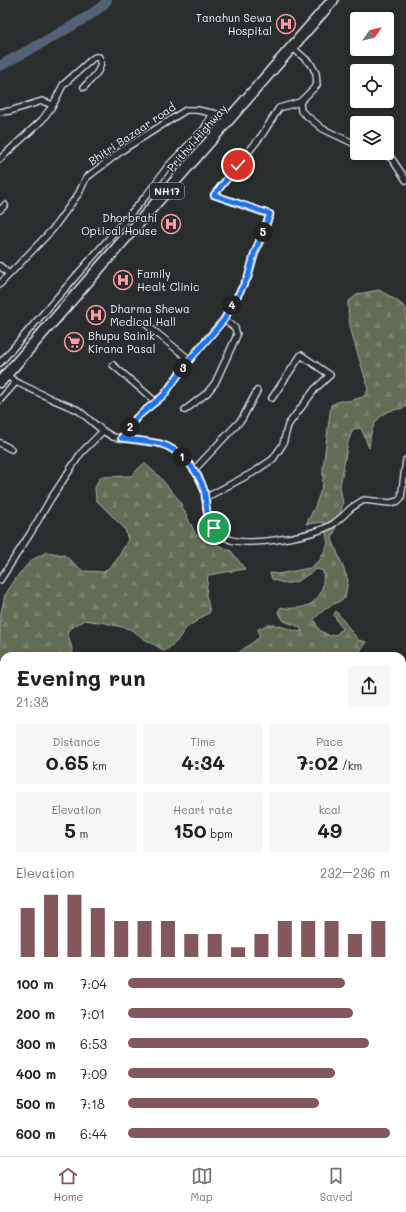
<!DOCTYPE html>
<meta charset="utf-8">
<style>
:root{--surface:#fff;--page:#f6f6f6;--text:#202124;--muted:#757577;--line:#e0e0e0;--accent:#84575d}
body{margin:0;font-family:Mali,sans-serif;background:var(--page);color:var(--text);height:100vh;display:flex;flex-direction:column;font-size:15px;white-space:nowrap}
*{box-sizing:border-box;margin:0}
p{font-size:13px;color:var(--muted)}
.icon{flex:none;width:22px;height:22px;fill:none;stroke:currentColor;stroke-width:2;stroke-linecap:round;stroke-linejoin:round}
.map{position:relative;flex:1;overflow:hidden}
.drawer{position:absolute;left:0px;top:652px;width:406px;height:504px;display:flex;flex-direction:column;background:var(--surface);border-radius:12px 12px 0 0;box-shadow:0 2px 6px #0003}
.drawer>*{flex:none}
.needle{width:26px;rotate:56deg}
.fabs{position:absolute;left:350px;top:12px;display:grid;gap:8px}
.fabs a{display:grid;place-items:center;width:44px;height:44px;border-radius:4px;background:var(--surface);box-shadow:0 2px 6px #0003;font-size:20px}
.pin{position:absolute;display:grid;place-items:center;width:34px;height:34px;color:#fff;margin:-17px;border:2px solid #fff;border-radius:50%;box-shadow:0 1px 4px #0007}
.km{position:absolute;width:20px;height:20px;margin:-10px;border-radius:50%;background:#222;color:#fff;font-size:11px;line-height:20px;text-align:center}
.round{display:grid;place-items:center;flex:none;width:42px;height:42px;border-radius:4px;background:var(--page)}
.overview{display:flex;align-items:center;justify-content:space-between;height:68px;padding:0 16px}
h1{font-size:22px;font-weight:700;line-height:30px}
.metrics{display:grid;grid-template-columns:repeat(3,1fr);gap:6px;height:68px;padding:4px 16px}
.metrics div{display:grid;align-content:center;border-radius:4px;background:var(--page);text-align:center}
.metrics b{font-size:20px;font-weight:700}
.metrics small{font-size:11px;font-weight:400}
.metrics p{font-size:11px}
.chart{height:112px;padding:8px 16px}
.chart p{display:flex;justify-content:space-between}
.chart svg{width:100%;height:72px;margin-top:4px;stroke:var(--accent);stroke-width:6}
ul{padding:0 16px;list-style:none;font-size:13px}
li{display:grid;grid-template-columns:64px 48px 1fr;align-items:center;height:30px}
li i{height:10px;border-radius:5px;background:var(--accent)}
.tab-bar{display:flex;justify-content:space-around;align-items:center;height:56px;border-top:1px solid var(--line);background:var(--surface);font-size:11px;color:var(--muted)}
.tab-bar a{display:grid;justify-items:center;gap:2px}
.tab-bar .selected{color:var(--accent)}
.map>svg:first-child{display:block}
.forest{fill:url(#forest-firs);stroke:#a5afa6}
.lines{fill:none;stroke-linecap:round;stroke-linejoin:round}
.river{stroke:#526374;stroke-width:10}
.minor-casing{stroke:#e8f1f8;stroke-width:8}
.trunk-casing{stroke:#e8f1f8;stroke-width:13}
.minor{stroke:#2a2d2e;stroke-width:5.5}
.trunk{stroke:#2a2d2e;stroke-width:10}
.route-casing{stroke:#fff;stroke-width:8}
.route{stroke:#1a73e8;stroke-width:5}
.labels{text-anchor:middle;stroke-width:3;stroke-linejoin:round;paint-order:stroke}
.shield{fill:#2a2d2e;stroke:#afb6bb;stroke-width:1}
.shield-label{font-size:10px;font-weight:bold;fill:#e8f1f8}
.poi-label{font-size:11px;fill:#e8f1f8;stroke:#2a2d2e;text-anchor:start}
.street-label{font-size:11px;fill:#e8f1f8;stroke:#2a2d2e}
</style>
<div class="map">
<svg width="406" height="1156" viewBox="0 0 406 1156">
<defs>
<pattern id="forest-firs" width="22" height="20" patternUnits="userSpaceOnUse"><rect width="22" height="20" fill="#626d54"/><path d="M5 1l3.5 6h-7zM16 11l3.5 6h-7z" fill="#78826d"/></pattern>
</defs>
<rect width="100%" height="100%" fill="#2a2d2e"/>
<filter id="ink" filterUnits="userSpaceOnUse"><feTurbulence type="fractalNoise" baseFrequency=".025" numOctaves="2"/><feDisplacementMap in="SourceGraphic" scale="8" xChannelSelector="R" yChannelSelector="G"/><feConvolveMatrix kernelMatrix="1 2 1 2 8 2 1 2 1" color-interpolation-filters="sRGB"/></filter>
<g filter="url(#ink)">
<g class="forest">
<path d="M379 290 396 300 406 308V407C401 409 395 409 390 411 374 417 370 432 369 448L361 428 353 429 348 442 340 486 343 504 332 539 348 580 345 598 325 609 314 619 319 630 330 636 337 634 342 629 334 615 336 611 358 640 366 642 358 654 354 656H234L260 637 258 629C261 628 264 626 267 625 278 623 290 631 302 632L300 627 284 621 278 612 281 607C286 609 292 608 297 608 318 606 325 591 323 571L317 569C299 579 294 589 272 579L270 573 278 574 310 568 320 560 328 544 324 522 306 524 315 507 323 484V468L331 405 340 401H349L363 397 368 390C362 361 347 332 348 302L358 294Z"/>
<polygon points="144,463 158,475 179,500 196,535 231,551 245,569 208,575 206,595 210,612 186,628 176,642 165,651 146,640 130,629 105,623 84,620 67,631 74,656 4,656 4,687 0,683 0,617 5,595 19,574 32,560 47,552 64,555 83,571 104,572 116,561 128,540 125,529 96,500 95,488 100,477 131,476"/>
<polygon points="402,946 406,951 406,1156 348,1156 343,1152 402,1152"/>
<polygon points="95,1152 189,1152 192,1156 94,1156"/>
</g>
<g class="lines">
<path class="river" d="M0 66C18 55 101 14 107 0"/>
<g class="minor-casing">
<g id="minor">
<polyline points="292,47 311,64 316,73 317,85 300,102 301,111 323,129 357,145"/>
<path d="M53 105 63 85 92 59 95 57H99C105 69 91 79 84 87"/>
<polyline points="0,112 10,111 42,101 53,105 42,120 0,159"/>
<polyline points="383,153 392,159 406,180"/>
<polyline points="0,210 5,205"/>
<polyline points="0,266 9,274"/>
<polyline points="0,284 52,230 79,193 86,178 124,149 186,110 197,110 231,117"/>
<polyline points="148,326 190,360"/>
<polyline points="0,363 146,196 168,166 204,129 213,113"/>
<polyline points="113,365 156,402"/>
<path d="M6 375 16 382 54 400 78 410 103 431 113 437 162 444C181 452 198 469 204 490 207 500 205 513 210 523 214 530 224 537 231 540 253 546 314 536 333 524 339 520 344 515 349 510 353 506 359 503 364 500L390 503 398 501 401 498 406 460"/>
<polyline points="0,400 16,382"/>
<polyline points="185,410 207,393 215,383 227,357 237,335 235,328 224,319"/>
<polyline points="121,438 137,417 164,395 187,362 224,319 248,277 255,254 270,215 214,195 262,135 279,108 300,102"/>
<polyline points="0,443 11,449"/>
<polyline points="194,470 242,419 257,391"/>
<polyline points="205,498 254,472 273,459 283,444 288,425 315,389 330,375 301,355 272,398"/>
<polyline points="0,580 30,534 50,500 81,453 103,431"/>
<polyline points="0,799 4,800"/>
</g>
</g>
<g class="trunk-casing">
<polyline id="trunk" points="0,382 333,0"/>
</g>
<use href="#minor" class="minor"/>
<use href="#trunk" class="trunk"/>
</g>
</g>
<g class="lines" filter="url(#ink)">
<g class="route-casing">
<path id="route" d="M214 528C205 516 207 503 204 490 199 472 180 449 161 444 148 441 134 440 121 438L137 417 164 395 188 362 224 320 248 277 254 254 270 214 214 195 238 165"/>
</g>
<use href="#route" class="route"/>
</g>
<defs>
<g id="hospital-ring" transform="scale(1)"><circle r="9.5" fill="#2a2d2e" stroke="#ff9aa2" stroke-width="1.5"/><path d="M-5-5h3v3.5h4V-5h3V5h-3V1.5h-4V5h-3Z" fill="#ff9aa2"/></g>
<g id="supermarket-ring" transform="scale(1)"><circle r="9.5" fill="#2a2d2e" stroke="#ff9aa2" stroke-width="1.5"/><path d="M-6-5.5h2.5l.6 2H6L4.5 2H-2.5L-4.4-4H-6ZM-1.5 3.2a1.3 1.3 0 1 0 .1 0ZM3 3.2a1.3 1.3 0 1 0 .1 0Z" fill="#ff9aa2"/></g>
</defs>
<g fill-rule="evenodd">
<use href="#hospital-ring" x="286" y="24"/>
<use href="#hospital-ring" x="171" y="224"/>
<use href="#hospital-ring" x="123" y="280"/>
<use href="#hospital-ring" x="96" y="315"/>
<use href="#supermarket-ring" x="74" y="342"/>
</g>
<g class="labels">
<rect class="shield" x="150" y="183" width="34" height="16" rx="3"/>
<g class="shield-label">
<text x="167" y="195">NH17</text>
</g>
<g class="poi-label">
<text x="272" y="22" text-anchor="end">Tanahun Sewa<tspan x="272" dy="13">Hospital</tspan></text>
<text x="157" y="222" text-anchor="end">Dhorbrahi<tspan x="157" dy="13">Optical House</tspan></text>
<text x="137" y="278">Family<tspan x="137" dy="13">Healt Clinic</tspan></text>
<text x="110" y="313">Dharma Shewa<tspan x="110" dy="13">Medical Hall</tspan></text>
<text x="88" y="340">Bhupu Sainik<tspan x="88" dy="13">Kirana Pasal</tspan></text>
</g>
<g class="street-label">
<text transform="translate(132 134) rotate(-34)" y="4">Bhitri Bazaar road</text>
<text transform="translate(197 138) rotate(-49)" y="4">Prithvi Highway</text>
</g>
</g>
</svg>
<div class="fabs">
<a><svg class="needle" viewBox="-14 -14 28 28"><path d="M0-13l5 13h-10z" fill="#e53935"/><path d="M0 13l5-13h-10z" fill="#757577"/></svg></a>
<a><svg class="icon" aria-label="locate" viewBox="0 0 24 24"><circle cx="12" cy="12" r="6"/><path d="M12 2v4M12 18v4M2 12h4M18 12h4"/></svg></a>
<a><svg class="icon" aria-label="layers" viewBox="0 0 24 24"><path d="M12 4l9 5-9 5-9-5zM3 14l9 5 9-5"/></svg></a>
</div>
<div class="pin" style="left:214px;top:528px;background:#1e9e55"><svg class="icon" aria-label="arrive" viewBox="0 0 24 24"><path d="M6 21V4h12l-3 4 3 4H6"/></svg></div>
<div class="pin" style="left:238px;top:165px;background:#d93025"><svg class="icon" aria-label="check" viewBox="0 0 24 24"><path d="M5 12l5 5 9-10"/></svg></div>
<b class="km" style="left:182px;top:457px">1</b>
<b class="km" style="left:130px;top:427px">2</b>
<b class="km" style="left:183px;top:368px">3</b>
<b class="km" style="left:232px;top:305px">4</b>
<b class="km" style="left:263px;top:232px">5</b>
<section class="drawer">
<div class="overview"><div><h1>Evening run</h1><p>21:38</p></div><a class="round"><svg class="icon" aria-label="share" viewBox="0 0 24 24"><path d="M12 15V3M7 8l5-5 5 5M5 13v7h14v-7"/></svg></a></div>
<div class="metrics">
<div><p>Distance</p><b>0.65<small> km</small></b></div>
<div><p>Time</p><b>4:34</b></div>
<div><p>Pace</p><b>7:02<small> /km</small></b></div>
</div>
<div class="metrics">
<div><p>Elevation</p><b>5<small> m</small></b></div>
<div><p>Heart rate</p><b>150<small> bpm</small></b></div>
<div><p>kcal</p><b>49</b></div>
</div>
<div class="chart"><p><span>Elevation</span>232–236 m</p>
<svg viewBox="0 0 160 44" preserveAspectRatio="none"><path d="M5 44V14M15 44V6M25 44V6M35 44V14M45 44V22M55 44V22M65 44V22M75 44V30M85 44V30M95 44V38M105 44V30M115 44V22M125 44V22M135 44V22M145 44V30M155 44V22"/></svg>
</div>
<ul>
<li><b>100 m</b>7:04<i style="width:83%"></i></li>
<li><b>200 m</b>7:01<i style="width:86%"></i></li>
<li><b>300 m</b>6:53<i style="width:92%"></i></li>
<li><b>400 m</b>7:09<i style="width:79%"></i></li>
<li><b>500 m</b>7:18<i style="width:73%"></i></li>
<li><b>600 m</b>6:44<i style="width:100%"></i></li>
</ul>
</section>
</div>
<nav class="tab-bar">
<a class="selected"><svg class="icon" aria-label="home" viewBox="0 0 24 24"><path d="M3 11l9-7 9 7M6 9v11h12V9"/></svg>Home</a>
<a><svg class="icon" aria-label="map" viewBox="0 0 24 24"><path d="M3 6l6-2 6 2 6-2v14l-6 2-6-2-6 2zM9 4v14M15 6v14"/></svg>Map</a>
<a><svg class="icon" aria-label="saved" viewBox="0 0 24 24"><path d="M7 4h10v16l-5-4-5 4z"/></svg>Saved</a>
</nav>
